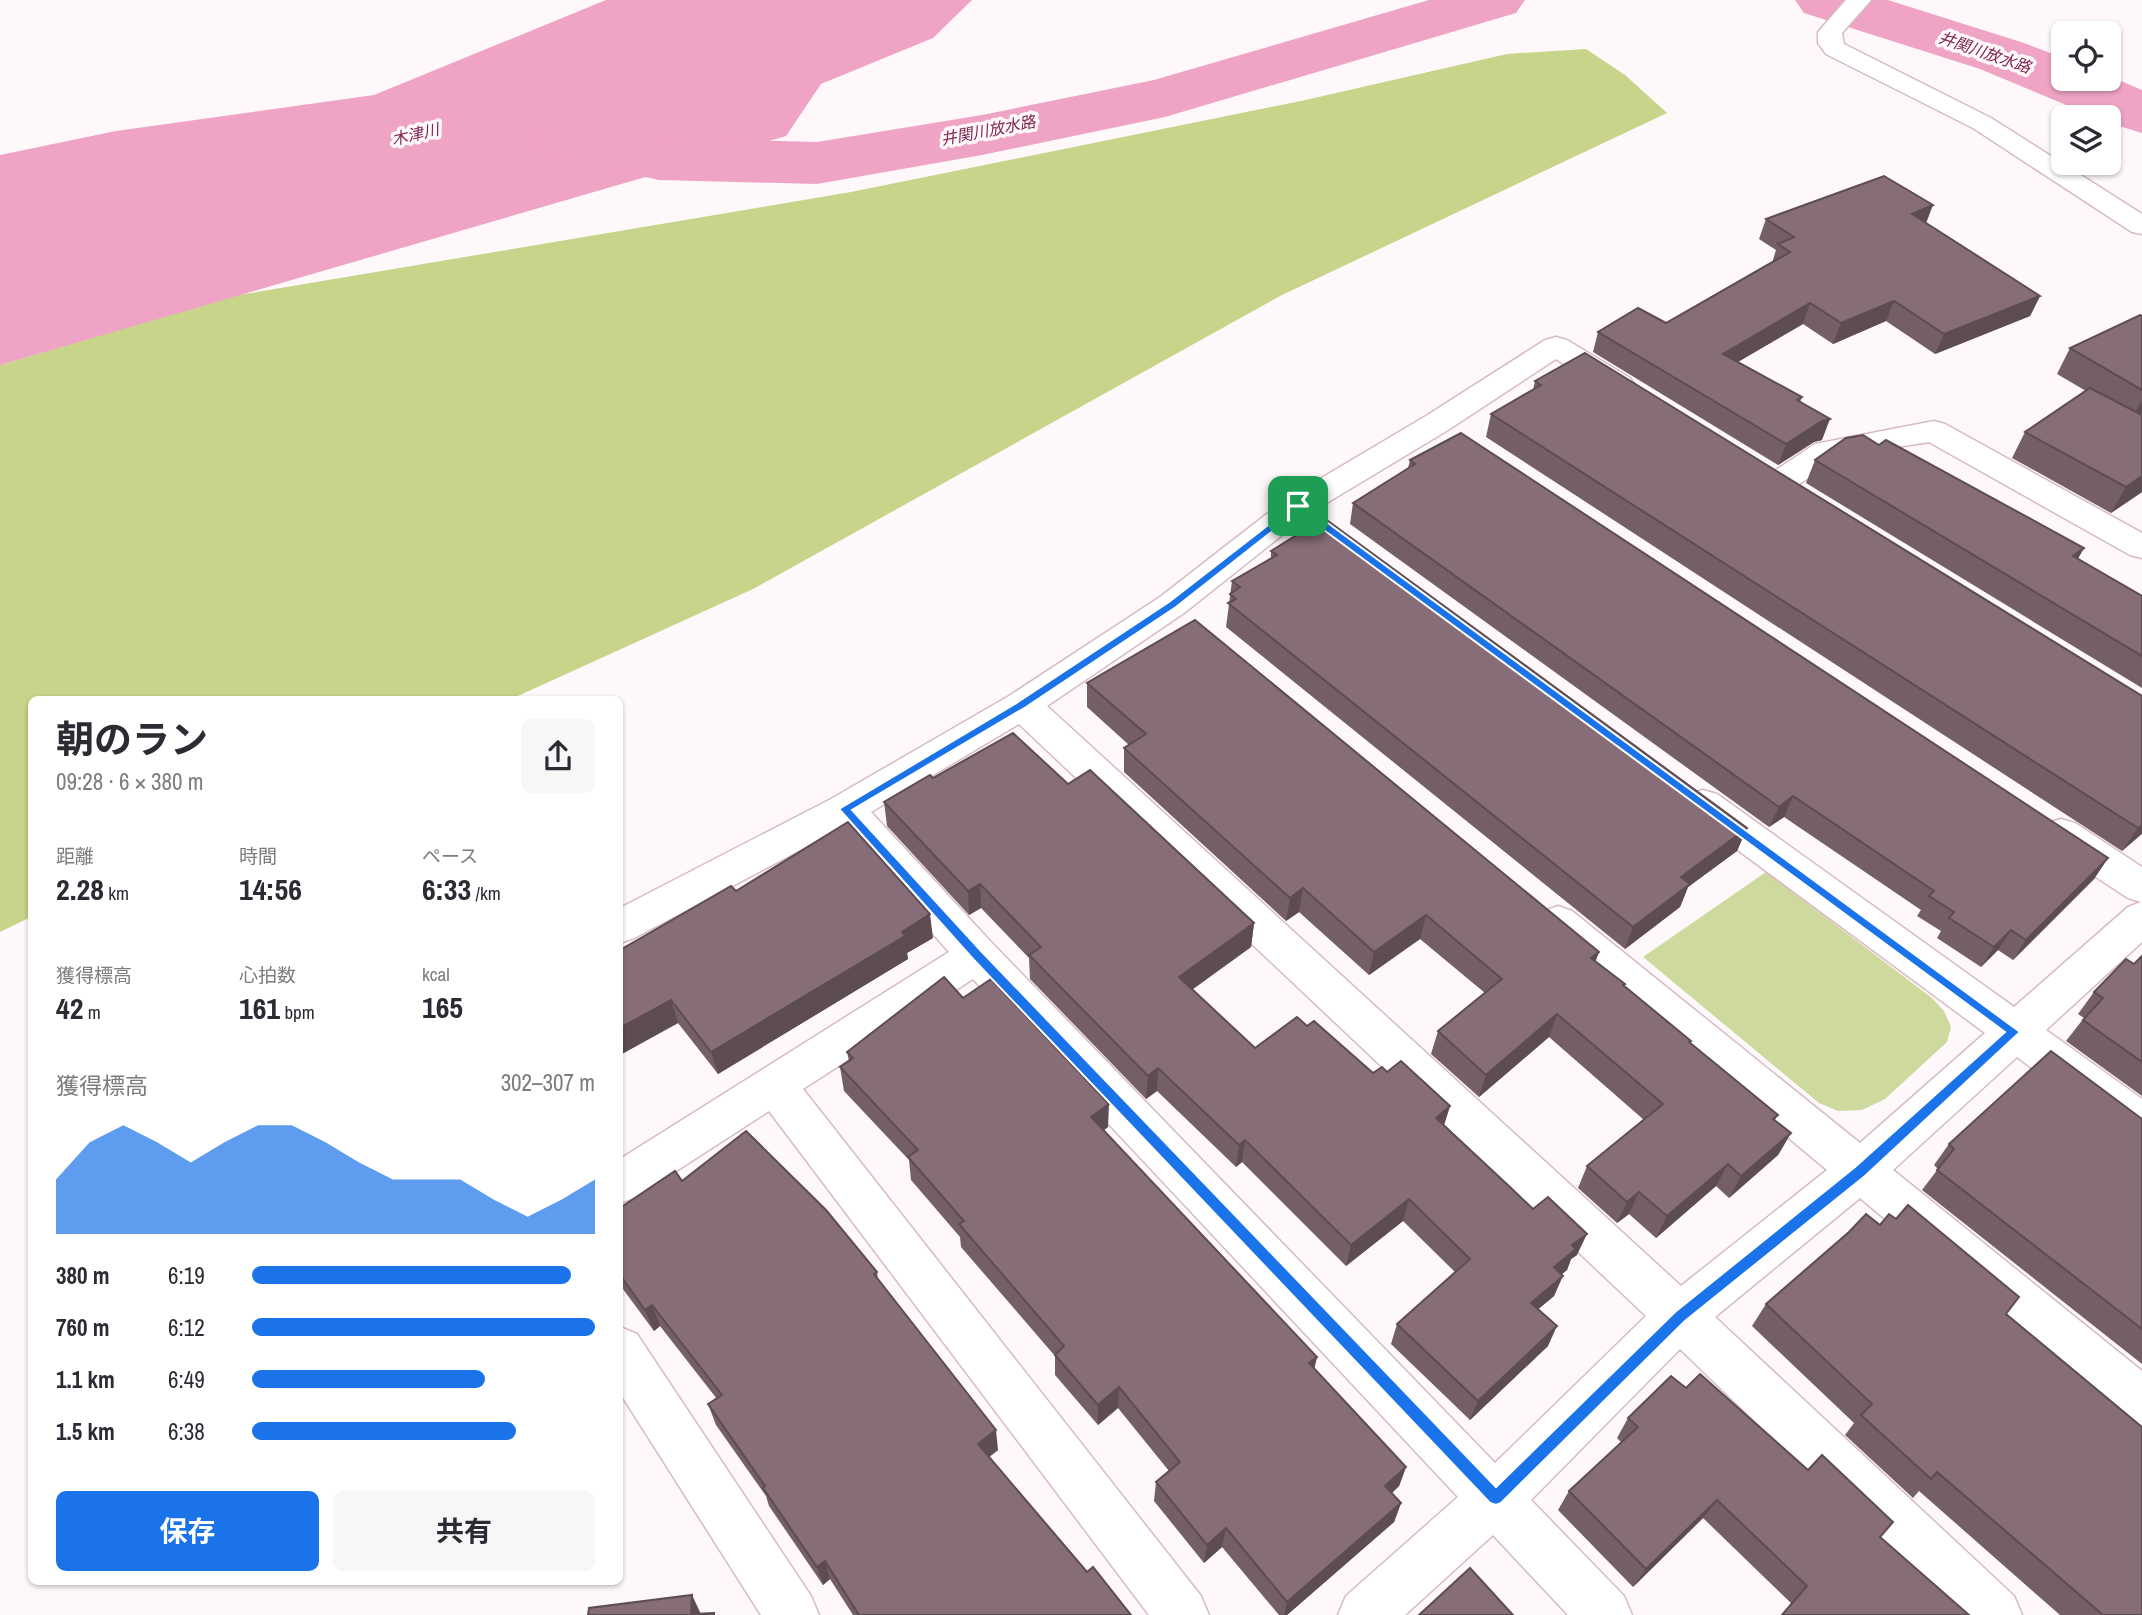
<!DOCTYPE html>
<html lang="ja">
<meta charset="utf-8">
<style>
:root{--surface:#fff;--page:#f7f7f7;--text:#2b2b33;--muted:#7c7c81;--accent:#1a73e8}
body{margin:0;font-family:"Archivo Narrow","Noto Sans JP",sans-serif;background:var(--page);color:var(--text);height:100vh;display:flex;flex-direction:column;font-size:26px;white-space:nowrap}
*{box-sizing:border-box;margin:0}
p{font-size:23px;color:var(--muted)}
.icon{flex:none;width:38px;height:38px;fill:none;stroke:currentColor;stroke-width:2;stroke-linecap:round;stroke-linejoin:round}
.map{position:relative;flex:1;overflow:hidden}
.panel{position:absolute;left:28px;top:696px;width:595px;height:889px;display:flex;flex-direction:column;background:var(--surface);border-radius:10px;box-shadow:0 2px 5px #0004}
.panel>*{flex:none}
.buttons{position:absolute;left:2051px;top:21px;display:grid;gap:14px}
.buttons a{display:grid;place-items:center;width:70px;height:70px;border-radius:10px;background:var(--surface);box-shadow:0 2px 5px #0004;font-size:35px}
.pin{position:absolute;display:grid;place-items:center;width:60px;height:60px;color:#fff;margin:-30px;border-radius:14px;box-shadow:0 4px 10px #0006}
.round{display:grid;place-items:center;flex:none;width:74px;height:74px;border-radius:10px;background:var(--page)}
.summary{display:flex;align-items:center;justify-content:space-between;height:119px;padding:0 28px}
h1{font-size:38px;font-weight:700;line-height:52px}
.figures{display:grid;grid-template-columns:repeat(3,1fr);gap:10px;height:119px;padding:7px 28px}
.figures div{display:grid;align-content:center}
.figures b{font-size:30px;font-weight:700}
.figures small{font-size:19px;font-weight:400}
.figures p{font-size:19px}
.chart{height:196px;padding:14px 28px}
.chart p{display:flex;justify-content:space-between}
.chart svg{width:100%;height:126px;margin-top:7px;fill:var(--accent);opacity:.7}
.action{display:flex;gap:14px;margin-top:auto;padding:14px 28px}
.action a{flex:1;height:80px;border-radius:10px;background:var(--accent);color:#fff;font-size:28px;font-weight:700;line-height:80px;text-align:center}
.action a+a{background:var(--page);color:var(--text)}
ul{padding:0 28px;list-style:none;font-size:23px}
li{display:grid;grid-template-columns:112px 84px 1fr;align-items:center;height:52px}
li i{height:18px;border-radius:9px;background:var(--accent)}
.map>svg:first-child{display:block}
.green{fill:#ced99e}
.forest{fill:#c7d489}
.water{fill:#f0a4c5}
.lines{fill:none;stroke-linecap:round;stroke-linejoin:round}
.river{fill:#f0a4c5;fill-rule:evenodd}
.minor-casing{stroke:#d7bac6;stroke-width:3}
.minor{fill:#fff;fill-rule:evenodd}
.wall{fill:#745e67}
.shaded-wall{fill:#5e4c54}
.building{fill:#876d78;stroke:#5e4c54;stroke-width:2}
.route{fill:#1a73e8;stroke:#fff;stroke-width:2;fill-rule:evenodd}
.labels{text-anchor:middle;stroke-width:7;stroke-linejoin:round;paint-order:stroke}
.far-water-label{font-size:16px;font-style:italic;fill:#7e2754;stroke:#fef8fa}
</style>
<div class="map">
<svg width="2142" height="1615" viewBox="0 0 2142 1615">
<rect width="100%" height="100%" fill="#fef8fa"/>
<polygon class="green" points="1766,872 1932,998 1944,1011 1951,1027 1947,1042 1885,1099 1862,1110 1838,1111 1819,1103 1643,957"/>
<polygon class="forest" points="1586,49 1625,75 1667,113 1280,296 753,589 509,700 32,700 31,917 0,932 0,365 233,296 851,192 1301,101 1507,54"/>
<polygon class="water" points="606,0 972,0 933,38 821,84 786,136 0,365 0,155 116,131 374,95"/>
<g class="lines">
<g class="river">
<polygon points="1429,0 1525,0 1516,13 1165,117 982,155 817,184 659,180 541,154 531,140 541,126 565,120 659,138 817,142 982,115 1154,80"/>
<polygon points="1795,0 1888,0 2024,43 2063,58 2063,79 2109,79 2109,76 2142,90 2142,133 2109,123 2109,117 2095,117 1980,69 1804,13"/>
</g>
<g class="minor-casing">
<g id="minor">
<polygon points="1846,0 1871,0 1842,33 1844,44 1991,118 2142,214 2142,234 2132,232 1973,128 1826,54 1818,43 1818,32"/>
<path d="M1556 337 1567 340 1630 378 1634 384 1630 390C1604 397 1578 372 1556 359L1448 430 1310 513 1184 613 1047 706 1681 1286 1827 1170 1544 933 1538 922 1544 911 1558 906 1572 911 1860 1143 1985 1033 1689 814 1684 804 1689 794 1703 790 1717 794 2014 1007 2128 907 2141 902 2128 898 2047 845 2042 834 2047 823 2061 819 2075 823 2142 867V942L2046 1030 2142 1099V1143L2126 1138 2017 1057 1893 1170 2142 1371V1426L2124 1419 1860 1198 1715 1317 2014 1596 2022 1615H1956L1680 1349 1531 1500 1624 1596 1632 1615H1568L1493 1535 1405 1615H1338L1346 1596 1458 1497 973 979 803 1089 1201 1596 1209 1615H1149L769 1111 636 1197 620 1203V1159L949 952 840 829 634 938 620 943V908L831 799 1009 696 1160 597 1286 499 1426 416 1545 340ZM1019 724 1646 1316 1495 1463 992 943 871 812Z"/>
<path d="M1934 421 1945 424 2142 533V558L2130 555 1929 442C1908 446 1849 452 1833 461 1811 473 1793 497 1767 490L1762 483 1767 476 1815 444Z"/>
<polygon points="620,1327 637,1334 811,1596 819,1615 761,1615 620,1393"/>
</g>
</g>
<use href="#minor" class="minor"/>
</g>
<g class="wall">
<polygon points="1766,219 1926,223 2040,296 2030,316 1935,354 1886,321 1833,344 1803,324 1738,362 1802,397 1800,402 1822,440 1814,442 1778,465 1593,352 1598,332 1666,323 1772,263 1776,250 1759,239"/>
<polygon points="2142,316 2142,413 2141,414 2142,415 2142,492 2111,513 2012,458 2025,432 2086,391 2057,374 2070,348"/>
<polygon points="1535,381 2142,696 2142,834 2122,851 1486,437 1491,414 1533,390"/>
<polygon points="1879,445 2084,548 2078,558 2142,596 2142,688 1806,483 1815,460"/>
<polygon points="1410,460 2108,858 2094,879 2013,960 1998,950 1981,967 1937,938 1941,931 1917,916 1921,910 1784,817 1769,827 1350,524 1353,503 1408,468"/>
<polygon points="1271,551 1747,828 1737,851 1688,887 1680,907 1625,949 1226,627 1232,581 1271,558"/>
<polygon points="1087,683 1599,952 1595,962 1691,1041 1690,1043 1778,1115 1775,1120 1791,1133 1778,1155 1729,1198 1716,1186 1656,1238 1629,1214 1617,1223 1578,1188 1587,1166 1644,1120 1549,1037 1479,1097 1431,1054 1438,1031 1485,993 1420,939 1369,975 1299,912 1286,921 1124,772 1124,748 1129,745 1087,707"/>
<polygon points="933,778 1068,784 1254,923 1251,947 1192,990 1255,1048 1307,1026 1373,1073 1387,1072 1450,1106 1444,1125 1577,1255 1571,1259 1567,1270 1562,1274 1554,1296 1538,1309 1548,1346 1470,1420 1391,1344 1397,1324 1455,1272 1403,1221 1346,1266 1242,1162 1236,1167 1157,1091 1146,1099 1030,979 1029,958 981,908 969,915 887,826 884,802"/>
<polygon points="736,891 933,938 907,953 908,959 718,1074 678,1023 620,1055 620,950"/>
<polygon points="2142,956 2142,1096 2066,1041 2084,1018 2078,1014 2094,992 2134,964"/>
<polygon points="963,998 1108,1127 1104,1130 1317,1357 1314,1369 1406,1467 1399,1486 1392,1493 1401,1503 1394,1522 1287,1615 1279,1615 1222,1547 1204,1563 1154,1501 1156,1482 1169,1471 1118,1408 1098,1425 1055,1375 1055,1356 961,1247 960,1237 911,1180 909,1160 844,1091 840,1067 849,1061 847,1052"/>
<polygon points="2142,1119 2142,1364 1922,1190 1938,1169 1934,1165 1949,1144"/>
<polygon points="682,1181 877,1272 878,1280 998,1450 989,1457 1087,1572 1131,1615 853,1615 830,1579 823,1585 769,1506 766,1496 716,1425 708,1404 717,1399 660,1326 654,1331 620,1285 620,1208"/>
<polygon points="1880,1225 2006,1314 2142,1615 2060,1615 1919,1491 1913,1498 1845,1435 1854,1423 1752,1326 1766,1304"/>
<polygon points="1686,1388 1880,1537 1969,1615 1781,1615 1791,1603 1703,1518 1633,1587 1558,1510 1569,1491 1621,1442 1617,1438 1628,1418"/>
</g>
<g class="shaded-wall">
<polygon points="1933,205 1925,226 1912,214"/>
<polygon points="2040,296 2030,316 1935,354 1944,334"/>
<polygon points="1894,301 1886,321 1833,344 1841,323"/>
<polygon points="1810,303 1803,324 1717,374 1723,354"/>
<polygon points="2142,400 2142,413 2132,419"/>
<polygon points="1830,419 1822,440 1814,442 1778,465 1786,444 1822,421"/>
<polygon points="2142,476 2142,492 2111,513 2126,487"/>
<polygon points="2084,548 2071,571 2073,556"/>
<polygon points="1793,796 1784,817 1769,827 1779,807"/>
<polygon points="2142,825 2142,833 2122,851 2138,828"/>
<polygon points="1747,828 1737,851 1688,887 1680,907 1625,949 1633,927 1681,877"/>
<polygon points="2108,858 2094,879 2013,960 2026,940"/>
<polygon points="980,884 981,908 969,915 968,891"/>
<polygon points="1303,888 1299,912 1286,921 1290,898"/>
<polygon points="930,914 933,938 907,953 908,959 718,1074 711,1052"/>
<polygon points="1426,915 1420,939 1369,975 1374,952"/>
<polygon points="1254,923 1251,947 1177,1000 1179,977"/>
<polygon points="2011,930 1998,950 1981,967 1994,947"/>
<polygon points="1599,952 1590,976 1591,958"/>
<polygon points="671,1000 678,1023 620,1055 620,1028"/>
<polygon points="1557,1014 1549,1037 1479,1097 1486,1075"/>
<polygon points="1158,1068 1157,1091 1146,1099 1148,1076"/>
<polygon points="1109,1104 1108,1127 1090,1140 1091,1117"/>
<polygon points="1450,1106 1443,1128 1436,1118"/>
<polygon points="1791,1133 1778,1155 1729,1198 1741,1176"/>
<polygon points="1245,1140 1242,1162 1236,1167 1239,1145"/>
<polygon points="1728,1164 1716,1186 1656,1238 1667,1216"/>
<polygon points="1639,1192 1629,1214 1617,1223 1627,1202"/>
<polygon points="1409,1199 1403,1221 1346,1266 1351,1245"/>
<polygon points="1587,1234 1577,1255 1571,1259 1567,1270 1545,1288 1554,1267 1572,1245"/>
<polygon points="1563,1276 1554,1296 1522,1323 1531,1303"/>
<polygon points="652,1305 660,1326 654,1331 645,1310"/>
<polygon points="1557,1326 1548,1346 1470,1420 1478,1401"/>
<polygon points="1317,1357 1312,1378 1309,1363"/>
<polygon points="1119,1387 1118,1408 1098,1425 1098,1405"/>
<polygon points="996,1430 998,1450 980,1464 978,1444"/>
<polygon points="1406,1467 1399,1486 1379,1505 1385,1486"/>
<polygon points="1717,1500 1703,1518 1633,1587 1646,1569"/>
<polygon points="1401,1503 1394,1522 1287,1615 1284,1615 1287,1602"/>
<polygon points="1226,1528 1222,1547 1204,1563 1207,1545"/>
<polygon points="825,1561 830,1579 823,1585 817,1567"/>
<polygon points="692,1595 700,1612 700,1615 692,1615"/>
</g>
<g class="building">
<polygon points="1884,176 1933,205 1912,214 2040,296 1944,334 1894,301 1841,323 1810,303 1723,354 1802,397 1797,400 1830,419 1822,421 1786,444 1598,332 1638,308 1666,323 1790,252 1778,244 1794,237 1766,219"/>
<polygon points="2140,315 2142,316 2142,390 2070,348"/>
<polygon points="1585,353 2142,696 2142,825 2138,828 1491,414 1541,385 1535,381"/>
<polygon points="2090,388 2142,415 2142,476 2126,487 2025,432"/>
<polygon points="1461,433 2108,858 2026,940 2011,930 1994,947 1949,918 1954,912 1929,896 1934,891 1793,796 1779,807 1353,503 1415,464 1410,460"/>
<polygon points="1863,435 1879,445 1886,440 2084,548 2073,556 2142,596 2142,656 1815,460 1846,438"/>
<polygon points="1324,518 1747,828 1681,877 1690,884 1633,927 1228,603 1236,599 1230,594 1240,587 1232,581 1277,555 1271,551"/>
<polygon points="1195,620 1599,952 1591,958 1625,984 1623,985 1691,1041 1689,1042 1778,1115 1773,1119 1791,1133 1741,1176 1728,1164 1667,1216 1639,1192 1627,1202 1587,1166 1663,1104 1557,1014 1486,1075 1438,1031 1502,979 1426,915 1374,952 1303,888 1290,898 1124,748 1146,734 1087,683"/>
<polygon points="1013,733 1068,784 1090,770 1254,923 1179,977 1255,1048 1297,1017 1307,1026 1314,1021 1373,1073 1382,1067 1387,1072 1401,1061 1450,1106 1436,1118 1511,1188 1533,1209 1548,1197 1587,1234 1572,1245 1576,1249 1554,1267 1563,1276 1531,1303 1557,1326 1478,1401 1397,1324 1470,1259 1409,1199 1351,1245 1245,1140 1239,1145 1158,1068 1148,1076 1029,955 1041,947 980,884 968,891 884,802 930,775 933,778"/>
<polygon points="848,822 930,914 902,932 905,936 711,1052 671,1000 620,1028 620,950 731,886 736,891"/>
<polygon points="2142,956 2142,1062 2083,1020 2103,998 2094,992 2126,959 2134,964"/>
<polygon points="944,977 963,998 991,979 1109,1104 1091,1117 1317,1357 1309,1363 1406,1467 1385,1486 1401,1503 1287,1602 1226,1528 1207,1545 1156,1482 1180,1462 1119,1387 1098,1405 1055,1355 1064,1346 959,1224 964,1221 908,1157 918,1150 840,1067 853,1058 847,1052"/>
<polygon points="2051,1051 2142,1119 2142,1329 1937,1170 1954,1149 1949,1144"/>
<polygon points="746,1131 826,1210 877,1272 874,1274 996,1430 978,1444 1087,1572 1093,1567 1131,1615 859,1615 825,1561 817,1567 763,1488 765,1486 708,1404 722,1395 652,1305 645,1310 620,1275 620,1208 675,1171 682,1181"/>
<polygon points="1908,1205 2019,1297 2006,1314 2142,1427 2142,1615 2103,1615 1937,1472 1931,1479 1861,1415 1872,1404 1766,1304 1849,1232 1866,1214 1880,1225 1889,1214 1896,1219"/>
<polygon points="1700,1374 1808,1470 1822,1455 1893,1522 1880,1537 1969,1615 1782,1615 1807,1586 1717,1500 1646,1569 1569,1491 1638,1427 1628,1418 1671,1376 1686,1388"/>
<polygon points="1470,1568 1513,1615 1419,1615"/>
<polygon points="692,1595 691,1614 714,1613 714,1615 588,1615 589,1608"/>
</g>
<path class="route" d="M1295 504H1302L2020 1032 1865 1176 1685 1321 1501 1503 1496 1505 1490 1503 973 959 839 809 1018 702 1169 602ZM1298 511 2005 1032 1855 1167 1675 1312 1496 1487 982 952 852 810 1026 707 1176 607Z"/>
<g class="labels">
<g class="far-water-label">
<text transform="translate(1985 52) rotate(19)" y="6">井関川放水路</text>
<text transform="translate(988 130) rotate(-11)" y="6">井関川放水路</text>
<text transform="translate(415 134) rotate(-13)" y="6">木津川</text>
</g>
</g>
</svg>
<div class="buttons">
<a><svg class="icon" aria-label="locate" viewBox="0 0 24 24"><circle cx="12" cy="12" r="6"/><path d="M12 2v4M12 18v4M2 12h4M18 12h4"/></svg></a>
<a><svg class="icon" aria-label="layers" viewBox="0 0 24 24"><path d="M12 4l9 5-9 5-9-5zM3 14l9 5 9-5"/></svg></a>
</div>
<div class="pin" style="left:1298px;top:506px;background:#1e9e55"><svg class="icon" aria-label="arrive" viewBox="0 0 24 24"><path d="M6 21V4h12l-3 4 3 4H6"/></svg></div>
<section class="panel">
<div class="summary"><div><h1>朝のラン</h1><p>09:28 · 6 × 380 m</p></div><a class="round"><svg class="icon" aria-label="share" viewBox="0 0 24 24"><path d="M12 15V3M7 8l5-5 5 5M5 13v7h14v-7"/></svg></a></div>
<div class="figures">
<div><p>距離</p><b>2.28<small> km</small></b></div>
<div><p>時間</p><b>14:56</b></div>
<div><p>ペース</p><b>6:33<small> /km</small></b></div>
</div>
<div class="figures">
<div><p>獲得標高</p><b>42<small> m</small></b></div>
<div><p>心拍数</p><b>161<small> bpm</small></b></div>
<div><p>kcal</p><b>165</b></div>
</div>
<div class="chart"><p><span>獲得標高</span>302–307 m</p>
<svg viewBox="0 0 160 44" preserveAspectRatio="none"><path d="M0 44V25L10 12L20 6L30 12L40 19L50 12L60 6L70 6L80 12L90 19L100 25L110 25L120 25L130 32L140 38L150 32L160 25V44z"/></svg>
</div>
<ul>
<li><b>380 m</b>6:19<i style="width:93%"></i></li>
<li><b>760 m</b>6:12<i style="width:100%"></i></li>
<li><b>1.1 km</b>6:49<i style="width:68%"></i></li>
<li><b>1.5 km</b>6:38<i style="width:77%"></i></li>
</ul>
<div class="action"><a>保存</a><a>共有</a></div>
</section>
</div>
